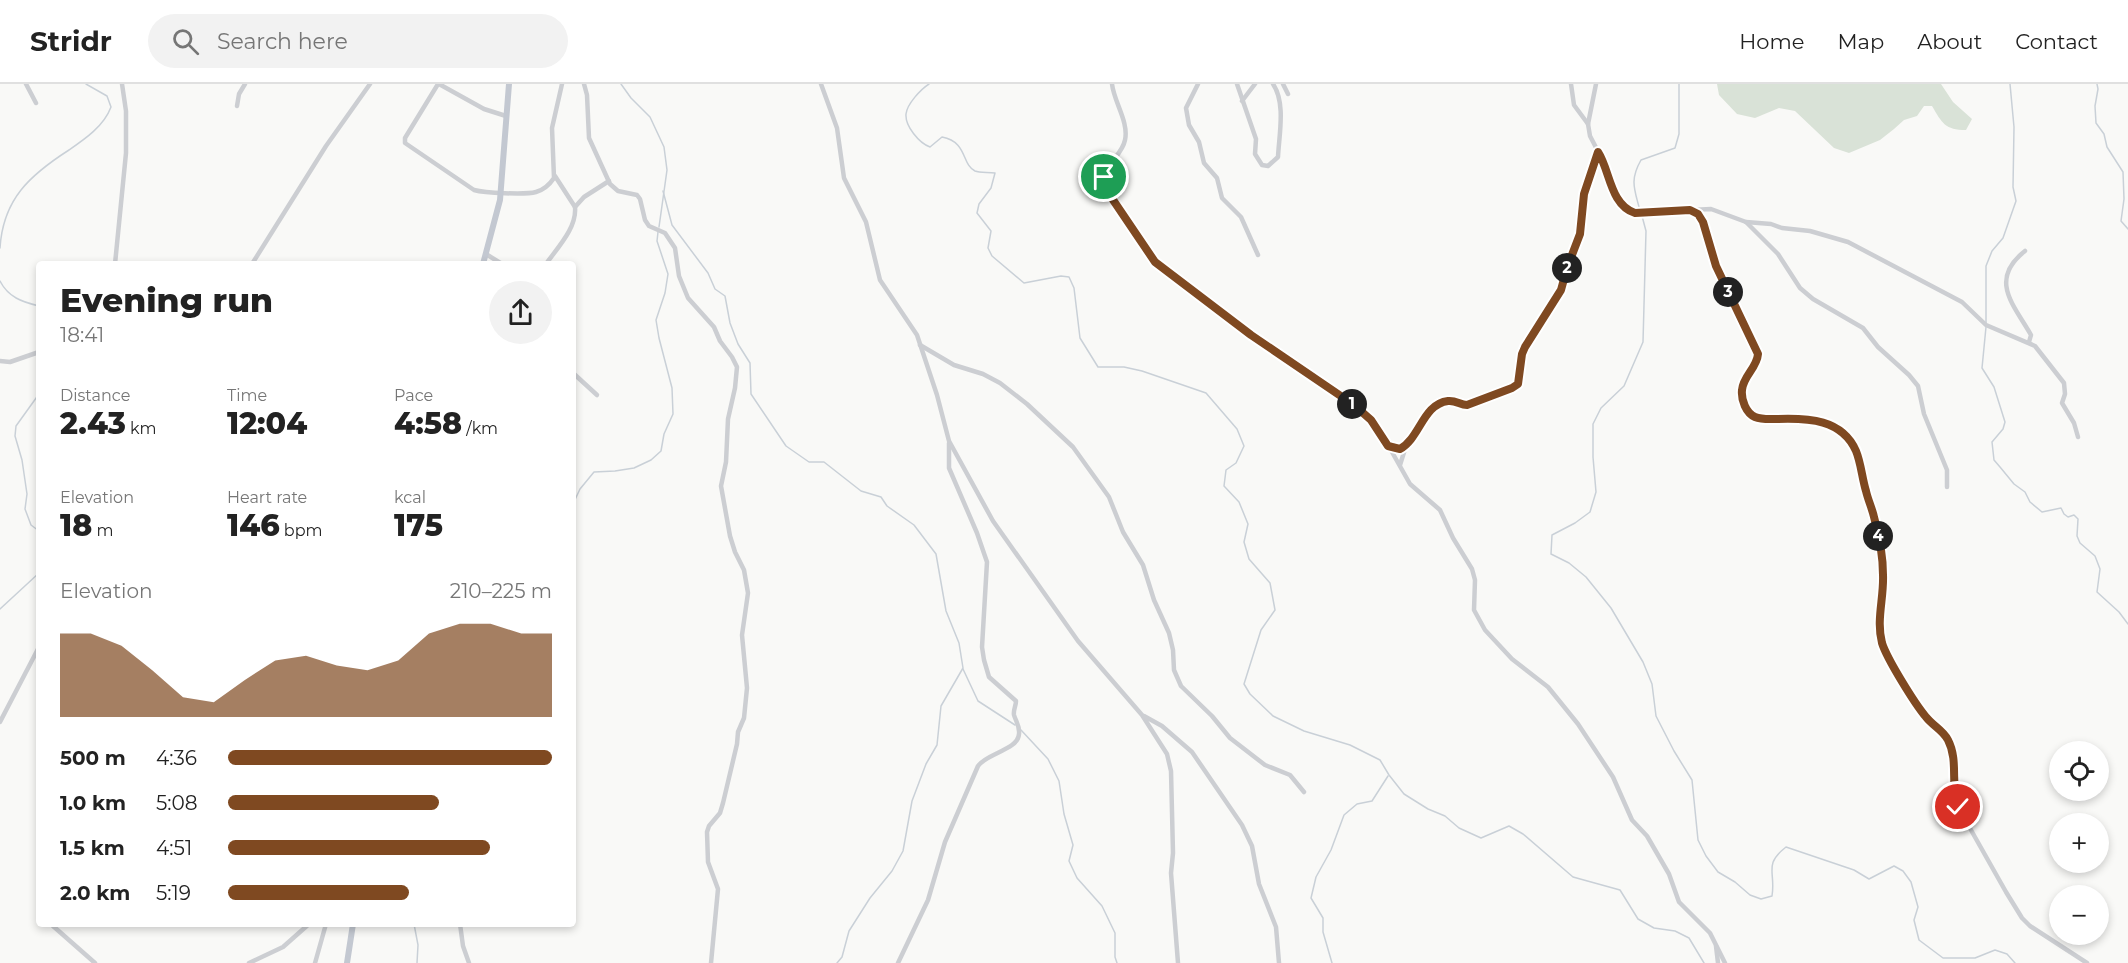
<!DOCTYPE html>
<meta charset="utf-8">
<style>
:root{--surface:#fff;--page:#f2f2f2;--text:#222;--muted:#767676;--line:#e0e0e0;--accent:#7f4921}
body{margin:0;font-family:Montserrat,sans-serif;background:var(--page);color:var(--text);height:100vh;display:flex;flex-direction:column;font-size:22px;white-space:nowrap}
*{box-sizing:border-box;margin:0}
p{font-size:20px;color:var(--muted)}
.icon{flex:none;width:33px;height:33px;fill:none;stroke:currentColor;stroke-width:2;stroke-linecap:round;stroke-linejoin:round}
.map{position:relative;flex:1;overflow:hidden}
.details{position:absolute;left:36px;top:177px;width:540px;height:666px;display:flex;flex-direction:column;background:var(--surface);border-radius:6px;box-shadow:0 3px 9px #0003}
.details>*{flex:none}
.tools{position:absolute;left:2049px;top:657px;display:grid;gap:12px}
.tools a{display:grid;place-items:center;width:60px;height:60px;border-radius:50%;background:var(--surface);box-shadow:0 3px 9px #0003;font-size:30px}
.pin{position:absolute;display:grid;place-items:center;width:51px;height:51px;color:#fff;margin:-26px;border:3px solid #fff;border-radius:50%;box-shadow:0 2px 6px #0007}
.km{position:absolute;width:30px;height:30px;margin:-15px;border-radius:50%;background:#222;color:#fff;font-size:16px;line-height:30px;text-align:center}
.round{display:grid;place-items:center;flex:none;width:63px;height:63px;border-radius:32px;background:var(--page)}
.headline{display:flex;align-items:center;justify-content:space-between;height:102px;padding:0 24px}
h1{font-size:33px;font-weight:800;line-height:45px}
.stats{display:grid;grid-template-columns:repeat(3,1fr);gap:9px;height:102px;padding:6px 24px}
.stats div{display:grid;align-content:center}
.stats b{font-size:30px;font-weight:800}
.stats small{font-size:16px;font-weight:400}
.stats p{font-size:16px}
.chart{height:168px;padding:12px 24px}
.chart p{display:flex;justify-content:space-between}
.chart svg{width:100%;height:108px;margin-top:6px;fill:var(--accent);opacity:.7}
ul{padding:0 24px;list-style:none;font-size:20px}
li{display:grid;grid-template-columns:96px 72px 1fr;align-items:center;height:45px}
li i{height:15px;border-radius:8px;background:var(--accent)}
header{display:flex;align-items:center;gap:36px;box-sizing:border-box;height:84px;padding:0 30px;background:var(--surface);border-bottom:2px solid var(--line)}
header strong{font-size:28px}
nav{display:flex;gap:33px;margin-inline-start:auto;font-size:21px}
.search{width:420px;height:54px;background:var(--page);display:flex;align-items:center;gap:15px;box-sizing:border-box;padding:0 21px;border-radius:33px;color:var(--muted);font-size:22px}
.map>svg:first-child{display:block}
.green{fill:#d9e2d7}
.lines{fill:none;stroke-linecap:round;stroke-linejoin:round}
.stream{stroke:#c9d0d7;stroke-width:1.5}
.minor{stroke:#ccced2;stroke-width:4.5}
.major{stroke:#c3c8d1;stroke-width:6}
.route-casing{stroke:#fff;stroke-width:12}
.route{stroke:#7f4921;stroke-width:8}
</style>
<header>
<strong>Stridr</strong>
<div class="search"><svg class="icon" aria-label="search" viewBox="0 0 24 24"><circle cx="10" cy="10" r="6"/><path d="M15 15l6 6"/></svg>Search here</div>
<nav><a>Home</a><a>Map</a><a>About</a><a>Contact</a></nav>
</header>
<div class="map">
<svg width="2128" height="879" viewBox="0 0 2128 879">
<rect width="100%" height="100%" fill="#f9f9f7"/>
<path class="green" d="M1717 0H1941L1953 18 1972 35 1966 46C1945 46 1942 39 1932 22H1924L1917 32 1904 36 1894 45 1880 56 1849 69 1834 64 1795 27 1779 24 1755 34 1737 30 1719 11Z"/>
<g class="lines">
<g class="stream">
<polyline points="621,0 631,14 650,33 664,63 667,86 659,143"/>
<path d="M929 0C921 5 907 20 906 30 905 42 919 59 930 63L942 53C968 58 961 80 975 87 980 89 988 88 995 89L991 104 979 120 977 129 991 147 988 164 992 172 1024 199 1061 192 1069 193 1074 204 1080 254 1098 283H1124L1142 287 1206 309 1237 345 1244 362 1236 379 1226 386 1224 402 1239 418 1248 440 1244 458 1249 475 1270 499 1275 526 1261 546 1244 600 1250 610 1273 632 1304 647 1350 661 1380 676 1389 691 1404 710 1428 725 1445 732 1459 744 1481 754 1509 742 1523 750 1573 793 1620 806 1638 835 1654 844 1675 847 1689 854 1704 879"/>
<polyline points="2097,0 2098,5 2095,22 2096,39 2104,50 2107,63 2123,88 2124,115 2121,137 2128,145"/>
<polyline points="663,107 672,141 708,189 715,205 725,212 730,239 738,260 750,279 751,310 786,362 809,378 824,378 861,407 881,413 887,422 914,441 936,470 946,527 959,559 963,584 941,622 937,661 926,680 912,717 903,767 892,787 870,814 849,847 842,873 837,879"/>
<path d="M1640 127C1635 106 1629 97 1641 76L1675 64 1679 50V0"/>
<path d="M1642 132 1646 147 1643 258 1624 302 1601 324 1593 340V373L1596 408 1590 428 1575 439 1552 451 1551 470 1569 479 1586 493 1611 524 1643 578 1652 600 1656 632 1674 667 1692 696 1698 756 1706 772 1718 788 1735 798 1750 811 1761 815 1772 812C1776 788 1763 781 1786 763L1854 786 1869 795 1894 782 1903 787 1911 798 1918 823 1914 836 1919 856 1943 874H1975L1995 866 2007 870 2015 879"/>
<path d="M0 164C3 115 30 91 69 66 85 55 104 42 111 23L107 12 86 0"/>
<path d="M0 197C8 213 22 218 39 222"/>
<polyline points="1986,239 1986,182 1992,167 2003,154 2016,117 2013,103 2014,43 2010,0"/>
<polyline points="1986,243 1982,284 1994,303 2005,338 2003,345 1992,358 1994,376 2000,383 2014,400 2025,408 2030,418 2042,428 2061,424 2064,430 2068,433 2074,431 2078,435 2077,452 2080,459 2095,472 2100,485 2097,508 2119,528 2128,540"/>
<polyline points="39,310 16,342 15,352 22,376 27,410 25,425 31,441 39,447"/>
<polyline points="573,420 580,405 594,388 615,387 634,384 651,376 661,367 664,350 673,330 672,304 659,254 656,236 665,209 668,190 657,157 658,148"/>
<polyline points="0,525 39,489"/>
<polyline points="963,585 978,617 1015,641"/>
<polyline points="1021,646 1048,675 1059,697 1064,730 1073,761 1069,777 1077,794 1102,822 1115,849 1115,873 1117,879"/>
<polyline points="414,840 418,861 417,879"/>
<polyline points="1332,879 1323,848 1323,834 1311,814 1316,793 1331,766 1344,731 1357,720 1372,717 1388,692"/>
</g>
<g class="minor">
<polyline points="26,0 36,19"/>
<path d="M438 0 405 54V59L474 106C485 109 525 111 536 108 543 106 550 100 554 94L552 44 562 0"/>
<polyline points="439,0 484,25 506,32"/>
<polyline points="584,0 587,11 589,54 610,100 618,107 637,111 640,115 645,136 649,142 665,149 675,164 679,192 688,214 714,243 720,257 732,273 737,283 735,304 728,335 726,378 721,402 730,452 735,468 744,486 748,509 742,551 747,604 744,634 738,648 737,660 723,719 720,729 709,742 707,748 708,778 718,805 711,879"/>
<polyline points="821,0 837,44 844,94 866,138 880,196 917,251 937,311 949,357 993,437 1078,557 1142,631 1167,670 1171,687 1173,769 1171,789 1178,879"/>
<path d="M1112 0C1114 18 1129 38 1125 56 1122 72 1104 80 1103 98L1109 109 1155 178 1251 251 1354 321 1379 345 1410 400 1440 426 1453 454 1472 485 1475 496 1474 526 1485 546 1512 575 1548 603 1578 640 1613 693 1632 736 1647 752 1669 790 1679 818 1710 849 1725 879"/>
<polyline points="1198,0 1186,24 1189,41 1199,58 1204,79 1217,94 1222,114 1241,133 1258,171"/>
<path d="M1237 0 1256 55 1255 70 1262 81 1268 82 1278 73C1279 51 1286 19 1273 0"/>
<polyline points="1283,0 1288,10"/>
<polyline points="1571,0 1574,21 1588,40"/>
<path d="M1596 0 1588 40 1590 52 1602 75 1610 100 1624 123 1635 129 1690 126C1709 132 1708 159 1713 175 1723 209 1747 236 1758 270L1757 276 1745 296 1742 306 1743 314 1748 328 1760 335 1806 334 1823 337 1843 350 1851 359 1857 369 1866 410 1874 431 1883 484 1880 534 1883 561 1885 568 1924 630 1942 648 1950 661 1953 673 1955 710 1958 723 2006 808 2022 834 2030 842 2087 879"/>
<polyline points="1242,17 1255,0"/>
<polyline points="237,22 239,10 245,0"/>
<polyline points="575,123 584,113 609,97"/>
<polyline points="1691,126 1711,125 1746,138 1778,170 1800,204 1813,215 1863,244 1878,263 1909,291 1918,302 1924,330 1947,386 1947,403"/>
<polyline points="1746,138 1771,140 1782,144 1810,147 1848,158 1962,218 1986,241 2035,262 2064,299 2065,310 2062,319 2074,339 2078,353"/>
<path d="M2025 167C1988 196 2014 221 2031 251L2029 258"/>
<polyline points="486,170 502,180"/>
<polyline points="115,180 126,69 126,27 122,0"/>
<polyline points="252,180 326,62 370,0"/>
<path d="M546 180C557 164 577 144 575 123L555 92"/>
<polyline points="920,261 954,281 983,290 1000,299 1027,320 1073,363 1109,413 1123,448 1143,481 1154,516 1169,549 1173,566 1174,586 1181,602 1212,632 1230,654 1265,681 1290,691 1304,708"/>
<polyline points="0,277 10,278 39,268"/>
<polyline points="573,289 597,311"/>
<path d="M1388 362 1400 365 1406 362C1418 348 1427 320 1449 317 1456 316 1460 321 1467 321L1512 304 1518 300 1524 266 1561 206 1567 184 1579 150 1584 110 1598 68"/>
<polyline points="1400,381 1406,362"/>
<polyline points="1144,632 1162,642 1192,668 1242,741 1252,762 1259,800 1276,843 1279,879"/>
<polyline points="0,638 39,563"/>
<polyline points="460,840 463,862 469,879"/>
<polyline points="53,842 95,879"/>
<polyline points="1716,862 1718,879"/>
<polyline points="249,879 283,863 309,840"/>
<polyline points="315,879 326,840"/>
<path d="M898 879 928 816 945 758 978 682C987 669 1018 666 1019 650 1020 642 1016 638 1014 631 1013 626 1016 622 1016 617L989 593 984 576 982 563 987 478 977 449 949 384V359"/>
</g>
<g class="major">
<polyline points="483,180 500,116 509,0"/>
<polyline points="347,879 353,840"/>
</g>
</g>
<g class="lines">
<g class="route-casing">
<path id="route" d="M1104 93 1105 104 1155 178 1251 251 1354 321 1371 336 1388 362 1400 365C1420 354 1423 320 1448 317 1456 316 1460 321 1467 321L1512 304 1518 300 1522 270 1525 263 1561 206 1567 184 1580 150 1584 110 1598 68C1610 86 1610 121 1635 129L1690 126 1698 130 1703 138 1716 182 1758 270C1757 284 1743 292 1742 306 1741 316 1746 329 1755 333 1762 336 1771 335 1778 335 1808 334 1842 335 1856 367 1861 379 1862 394 1866 407 1868 416 1872 424 1874 433 1879 451 1883 472 1883 491 1884 514 1876 536 1882 559 1887 575 1915 620 1926 633 1933 642 1943 646 1948 656 1959 677 1950 702 1958 723"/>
</g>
<use href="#route" class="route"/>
</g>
</svg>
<div class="tools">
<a><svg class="icon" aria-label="locate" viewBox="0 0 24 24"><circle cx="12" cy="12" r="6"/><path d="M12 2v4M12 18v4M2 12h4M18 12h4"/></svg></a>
<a>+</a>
<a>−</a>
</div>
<div class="pin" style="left:1104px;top:93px;background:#1e9e55"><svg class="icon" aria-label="arrive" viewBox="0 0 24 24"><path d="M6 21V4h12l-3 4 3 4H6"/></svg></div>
<div class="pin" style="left:1958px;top:723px;background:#d93025"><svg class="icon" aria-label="check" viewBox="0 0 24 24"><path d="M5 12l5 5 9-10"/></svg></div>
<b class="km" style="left:1352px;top:320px">1</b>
<b class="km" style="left:1567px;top:184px">2</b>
<b class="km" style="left:1728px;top:208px">3</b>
<b class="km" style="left:1878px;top:452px">4</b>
<section class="details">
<div class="headline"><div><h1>Evening run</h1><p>18:41</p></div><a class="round"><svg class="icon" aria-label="share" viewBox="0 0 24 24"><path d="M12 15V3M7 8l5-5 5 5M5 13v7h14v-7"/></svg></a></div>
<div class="stats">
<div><p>Distance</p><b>2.43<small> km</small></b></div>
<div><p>Time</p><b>12:04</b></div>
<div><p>Pace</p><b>4:58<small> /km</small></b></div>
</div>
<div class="stats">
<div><p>Elevation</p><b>18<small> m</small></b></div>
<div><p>Heart rate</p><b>146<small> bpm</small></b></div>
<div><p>kcal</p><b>175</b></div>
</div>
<div class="chart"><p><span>Elevation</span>210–225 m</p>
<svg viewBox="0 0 160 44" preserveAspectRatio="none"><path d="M0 44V10L10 10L20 15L30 25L40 36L50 38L60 29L70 21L80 19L90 23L100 25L110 21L120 10L130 6L140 6L150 10L160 10V44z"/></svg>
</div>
<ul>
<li><b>500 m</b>4:36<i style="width:100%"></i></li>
<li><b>1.0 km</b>5:08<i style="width:65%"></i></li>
<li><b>1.5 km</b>4:51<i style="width:81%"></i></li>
<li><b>2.0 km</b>5:19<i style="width:56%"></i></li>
</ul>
</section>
</div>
